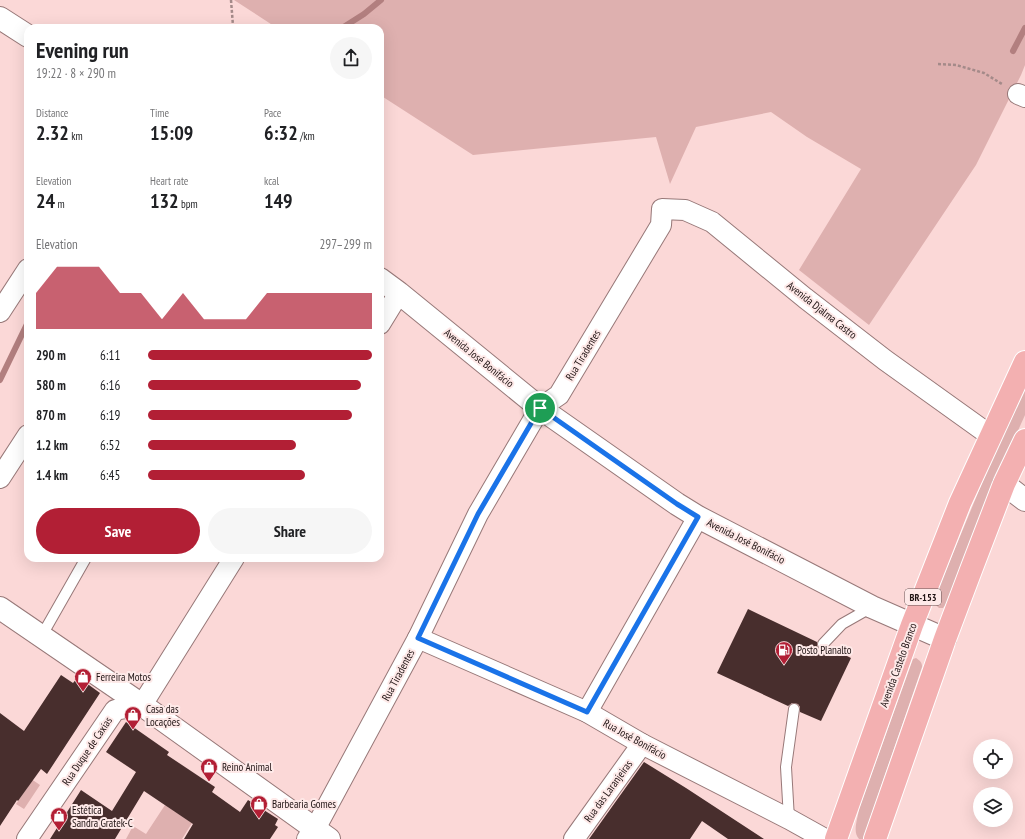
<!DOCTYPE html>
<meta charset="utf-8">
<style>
:root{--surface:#fff;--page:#f6f6f6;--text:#202124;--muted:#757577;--accent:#b21f35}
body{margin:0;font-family:"PT Sans Narrow",sans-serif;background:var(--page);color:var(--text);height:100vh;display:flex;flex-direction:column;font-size:15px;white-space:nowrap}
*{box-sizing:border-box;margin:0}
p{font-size:13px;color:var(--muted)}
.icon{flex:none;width:22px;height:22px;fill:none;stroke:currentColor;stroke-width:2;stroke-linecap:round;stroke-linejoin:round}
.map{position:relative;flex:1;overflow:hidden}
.drawer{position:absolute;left:24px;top:24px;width:360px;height:538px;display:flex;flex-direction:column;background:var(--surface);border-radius:12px;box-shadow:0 4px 16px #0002}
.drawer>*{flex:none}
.buttons{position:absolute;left:973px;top:739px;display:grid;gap:8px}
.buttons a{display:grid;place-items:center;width:40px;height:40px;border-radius:50%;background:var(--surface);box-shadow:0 4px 16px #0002;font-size:20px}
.pin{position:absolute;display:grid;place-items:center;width:34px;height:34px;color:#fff;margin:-17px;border:2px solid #fff;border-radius:50%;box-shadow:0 1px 4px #0007}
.round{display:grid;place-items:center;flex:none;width:42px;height:42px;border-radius:21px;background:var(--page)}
.summary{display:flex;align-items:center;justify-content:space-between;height:68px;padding:0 12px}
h1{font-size:22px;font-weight:600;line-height:30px}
.figures{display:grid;grid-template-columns:repeat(3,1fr);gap:6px;height:68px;padding:4px 12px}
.figures div{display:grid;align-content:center}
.figures b{font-size:20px;font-weight:600}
.figures small{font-size:11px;font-weight:400}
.figures p{font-size:11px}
.chart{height:112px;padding:8px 12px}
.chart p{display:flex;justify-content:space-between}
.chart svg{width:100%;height:72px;margin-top:4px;fill:var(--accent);opacity:.7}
.primary-button{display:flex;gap:8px;margin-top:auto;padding:8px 12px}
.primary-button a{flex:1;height:46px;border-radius:24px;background:var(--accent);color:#fff;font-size:16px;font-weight:600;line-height:46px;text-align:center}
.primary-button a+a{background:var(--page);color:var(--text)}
ul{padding:0 12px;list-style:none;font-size:13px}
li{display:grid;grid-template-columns:64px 48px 1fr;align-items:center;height:30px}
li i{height:10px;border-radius:5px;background:var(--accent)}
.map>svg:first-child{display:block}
.green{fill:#deb0af}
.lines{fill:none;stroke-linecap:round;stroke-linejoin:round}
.stream{stroke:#b27f7f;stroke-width:6}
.building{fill:#482e2d}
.service-casing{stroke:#977878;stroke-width:12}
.minor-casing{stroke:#977878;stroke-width:22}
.tertiary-casing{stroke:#977878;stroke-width:24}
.primary-casing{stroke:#fff;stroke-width:24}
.path{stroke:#a48a89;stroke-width:2.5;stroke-dasharray:3 2;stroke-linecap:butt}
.service{stroke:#fff;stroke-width:10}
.minor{stroke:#fff;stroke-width:20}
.tertiary{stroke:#fff;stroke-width:22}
.primary{stroke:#f3b0b1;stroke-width:22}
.route-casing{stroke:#fff;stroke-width:8}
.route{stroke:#1a73e8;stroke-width:5}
.labels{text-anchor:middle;stroke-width:4;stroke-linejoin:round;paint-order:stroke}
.shield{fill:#fee9e8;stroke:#625353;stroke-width:1}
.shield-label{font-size:10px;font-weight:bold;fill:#1f1313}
.street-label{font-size:11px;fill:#1f1313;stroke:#fee9e8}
.poi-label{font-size:11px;fill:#1f1313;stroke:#fee9e8;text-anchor:start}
</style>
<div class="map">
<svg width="1025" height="839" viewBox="0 0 1025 839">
<rect width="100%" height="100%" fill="#fbd8d7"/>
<g class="green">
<polygon points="234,0 1025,0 1025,65 1021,75 976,165 869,325 799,270 861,169 807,137 771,112 696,127 670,184 656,137 473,155 380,95 380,28 277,28"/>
<polygon points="1025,386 1025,415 1002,466 947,603 943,608 939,608 936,605 935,597 992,459"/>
<path d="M916 658C920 661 922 662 922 667L863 839H859C852 832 858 818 859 809L913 659Z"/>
<polygon points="21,772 40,785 24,809 16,804 28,787"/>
<polygon points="165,805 192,823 182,839 126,839 133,826 146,834"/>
</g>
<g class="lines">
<g class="stream">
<polyline points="342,28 364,14 381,0"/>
<polyline points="1013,51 1025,28"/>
<polyline points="0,380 28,322"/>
</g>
</g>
<g class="building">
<polygon points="748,609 817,642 817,646 821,650 825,650 829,647 851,658 821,721 800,712 800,707 798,704 792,703 788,706 717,673"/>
<polygon points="61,675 73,683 78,677 100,693 47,774 41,769 18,801 17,800 0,826 0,713 24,731"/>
<polygon points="126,722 169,752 167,755 215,787 212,792 240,812 248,800 278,819 275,825 278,827 270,839 184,839 193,824 144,791 115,839 50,839 81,790 112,811 136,772 106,752"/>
<polygon points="644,762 686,788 764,839 728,839 702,821 690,839 589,839"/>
</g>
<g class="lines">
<g class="service-casing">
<g id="service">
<polyline points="41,637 86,558"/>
<polyline points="823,644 842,624 872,607"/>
<polyline points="789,819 786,767 794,709"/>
</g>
</g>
<g class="minor-casing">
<g id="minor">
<polyline points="1018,94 1025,97"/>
<polyline points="0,312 28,269"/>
<polyline points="380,324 399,293"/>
<polyline points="0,478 28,435"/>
<polyline points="418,638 587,712 642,744 789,819 825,839"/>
<polyline points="587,712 698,517"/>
<polyline points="27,839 115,710 142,705 234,558"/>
<polyline points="307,839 315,829 418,638 478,514 540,408 559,395 661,225 662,209 685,210 712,222 805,298 885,360 991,436"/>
<polyline points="574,839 642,744"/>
</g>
</g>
<g class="tertiary-casing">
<g id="tertiary">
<polyline points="0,18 28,36"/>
<polyline points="380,279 399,293 540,408 677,504 698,517 872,607 945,639"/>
<polyline points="1004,484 1025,500"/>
<polyline points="0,608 142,705 329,839"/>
</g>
</g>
<g class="primary-casing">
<g id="primary">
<polyline points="836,839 912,625 960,503 1025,362"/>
<polyline points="875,839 945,639 971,570 1004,484 1025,440"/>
</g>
</g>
<g class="path">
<polyline points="231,0 233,26 231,28"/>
<polyline points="938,64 956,65 984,73 1002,84"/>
</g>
<use href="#service" class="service"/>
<use href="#minor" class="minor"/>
<use href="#tertiary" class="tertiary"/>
<use href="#primary" class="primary"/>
</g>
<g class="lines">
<g class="route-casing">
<polygon id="route" points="540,408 677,504 698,517 587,712 418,638 478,514"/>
</g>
<use href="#route" class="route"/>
</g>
<defs>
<g id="fuel-pin" transform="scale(0.9)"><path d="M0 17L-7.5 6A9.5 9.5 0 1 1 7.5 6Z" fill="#b21f35" stroke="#fee9e8"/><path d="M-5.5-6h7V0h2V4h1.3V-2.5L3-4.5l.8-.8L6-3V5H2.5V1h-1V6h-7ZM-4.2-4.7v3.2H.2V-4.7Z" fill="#fff"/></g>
<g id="shop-pin" transform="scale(0.9)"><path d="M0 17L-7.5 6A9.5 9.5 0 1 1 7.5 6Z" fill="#b21f35" stroke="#fee9e8"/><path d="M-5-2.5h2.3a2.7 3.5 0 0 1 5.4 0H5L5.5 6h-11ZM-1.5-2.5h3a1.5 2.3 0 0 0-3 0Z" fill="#fff"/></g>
</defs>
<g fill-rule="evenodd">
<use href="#fuel-pin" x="784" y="650"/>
<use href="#shop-pin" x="83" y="677"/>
<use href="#shop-pin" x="133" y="715"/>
<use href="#shop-pin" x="209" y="767"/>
<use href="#shop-pin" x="259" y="804"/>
<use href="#shop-pin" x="59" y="816"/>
</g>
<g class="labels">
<rect class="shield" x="905" y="589" width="36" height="16" rx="3"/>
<g class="shield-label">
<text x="923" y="601">BR-153</text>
</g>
<g class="street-label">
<text transform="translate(822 310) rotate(38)" y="4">Avenida Djalma Castro</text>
<text transform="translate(583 355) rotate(-59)" y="4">Rua Tiradentes</text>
<text transform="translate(479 358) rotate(39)" y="4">Avenida José Bonifácio</text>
<text transform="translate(746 541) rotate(27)" y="4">Avenida José Bonifácio</text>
<text transform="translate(898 665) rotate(-70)" y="4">Avenida Castelo Branco</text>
<text transform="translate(398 675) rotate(-62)" y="4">Rua Tiradentes</text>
<text transform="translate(635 739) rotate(29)" y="4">Rua José Bonifácio</text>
<text transform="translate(87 751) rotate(-56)" y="4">Rua Duque de Caxias</text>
<text transform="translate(608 791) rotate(-54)" y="4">Rua das Laranjeiras</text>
</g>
<g class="poi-label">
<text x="797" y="654">Posto Planalto</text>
<text x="96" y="681">Ferreira Motos</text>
<text x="146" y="713">Casa das<tspan x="146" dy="13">Locações</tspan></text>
<text x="222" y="771">Reino Animal</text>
<text x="272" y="808">Barbearia Gomes</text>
<text x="72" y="814">Estética<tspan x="72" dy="13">Sandra Gratek-C</tspan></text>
</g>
</g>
</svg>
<div class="buttons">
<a><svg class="icon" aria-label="locate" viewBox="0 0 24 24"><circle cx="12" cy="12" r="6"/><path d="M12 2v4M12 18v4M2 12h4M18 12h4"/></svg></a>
<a><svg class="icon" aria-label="layers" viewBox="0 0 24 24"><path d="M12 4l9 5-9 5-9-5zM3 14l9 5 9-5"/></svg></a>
</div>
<div class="pin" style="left:540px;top:408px;background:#1e9e55"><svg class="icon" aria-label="arrive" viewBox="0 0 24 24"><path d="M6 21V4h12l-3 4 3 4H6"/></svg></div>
<section class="drawer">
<div class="summary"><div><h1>Evening run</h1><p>19:22 · 8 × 290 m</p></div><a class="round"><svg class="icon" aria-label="share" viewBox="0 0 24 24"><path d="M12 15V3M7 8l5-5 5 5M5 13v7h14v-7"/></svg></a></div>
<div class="figures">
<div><p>Distance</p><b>2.32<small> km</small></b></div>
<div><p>Time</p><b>15:09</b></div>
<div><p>Pace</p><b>6:32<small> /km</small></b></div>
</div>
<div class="figures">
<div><p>Elevation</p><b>24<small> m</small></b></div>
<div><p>Heart rate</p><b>132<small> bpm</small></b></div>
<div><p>kcal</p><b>149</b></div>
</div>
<div class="chart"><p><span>Elevation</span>297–299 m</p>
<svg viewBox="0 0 160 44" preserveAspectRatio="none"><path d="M0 44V22L10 6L20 6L30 6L40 22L50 22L60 38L70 22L80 38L90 38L100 38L110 22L120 22L130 22L140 22L150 22L160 22V44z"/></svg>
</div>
<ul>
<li><b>290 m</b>6:11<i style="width:100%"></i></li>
<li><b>580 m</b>6:16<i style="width:95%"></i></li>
<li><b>870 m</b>6:19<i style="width:91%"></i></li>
<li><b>1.2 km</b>6:52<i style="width:66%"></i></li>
<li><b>1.4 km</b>6:45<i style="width:70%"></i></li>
</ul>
<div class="primary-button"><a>Save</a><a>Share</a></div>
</section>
</div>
